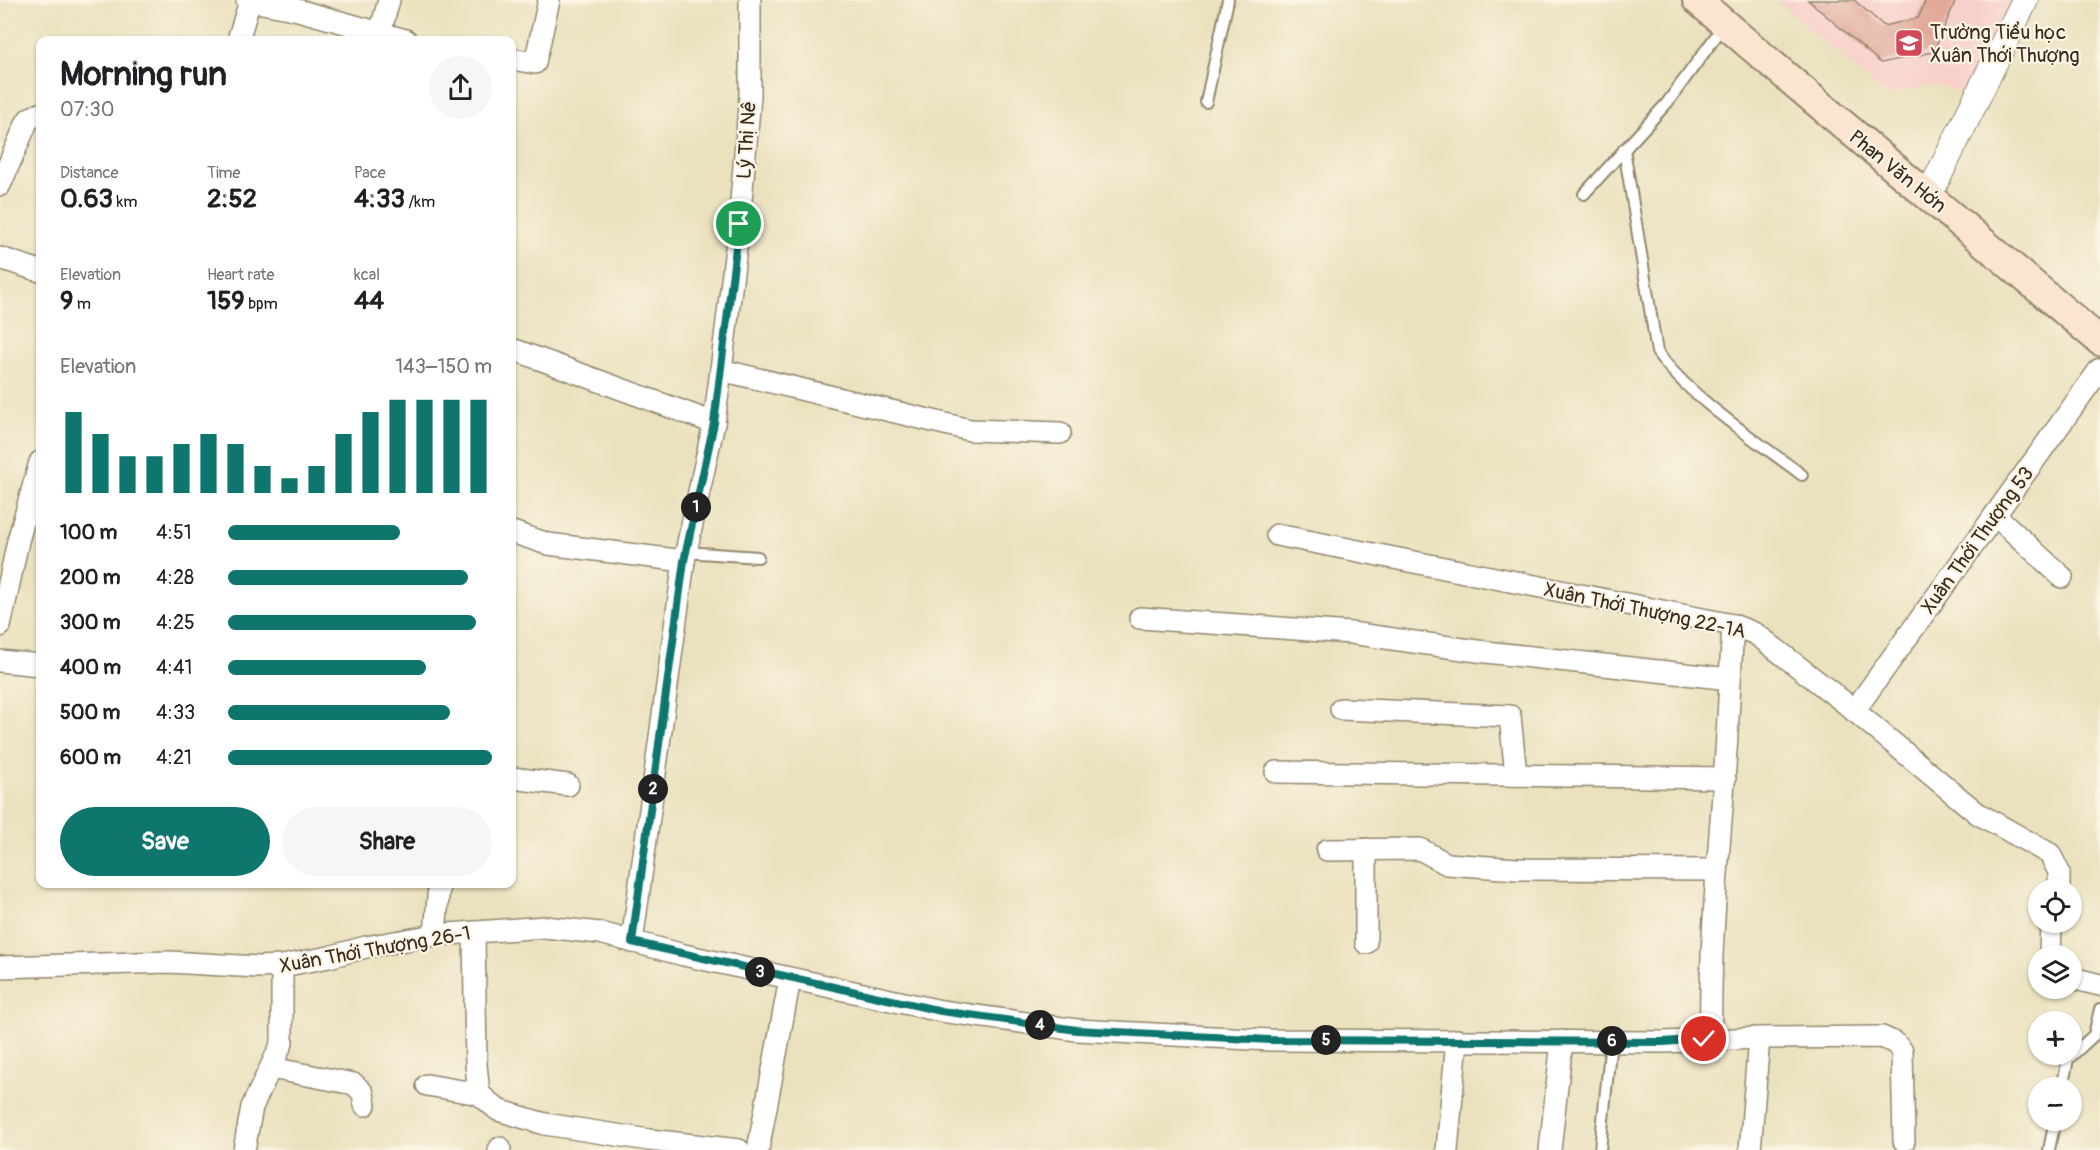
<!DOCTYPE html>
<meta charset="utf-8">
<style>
:root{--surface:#fff;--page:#f6f6f6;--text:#202124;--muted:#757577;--accent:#0f766e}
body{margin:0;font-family:Pangolin,sans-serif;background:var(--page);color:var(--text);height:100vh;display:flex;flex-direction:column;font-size:22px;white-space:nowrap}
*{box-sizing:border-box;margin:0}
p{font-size:20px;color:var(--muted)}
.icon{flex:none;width:33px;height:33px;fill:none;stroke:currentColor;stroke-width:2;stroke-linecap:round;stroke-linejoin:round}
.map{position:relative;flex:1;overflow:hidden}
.sheet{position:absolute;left:36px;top:36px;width:480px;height:852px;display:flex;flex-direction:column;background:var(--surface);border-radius:12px;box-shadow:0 2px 4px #0004}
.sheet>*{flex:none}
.tools{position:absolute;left:2028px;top:879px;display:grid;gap:12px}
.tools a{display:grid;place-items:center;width:54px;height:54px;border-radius:50%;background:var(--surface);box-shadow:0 2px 4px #0004;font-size:30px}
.pin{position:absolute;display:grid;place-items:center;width:51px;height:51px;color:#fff;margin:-26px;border:3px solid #fff;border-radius:50%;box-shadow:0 2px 6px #0007}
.km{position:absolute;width:30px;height:30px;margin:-15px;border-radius:50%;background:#222;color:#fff;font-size:16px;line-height:30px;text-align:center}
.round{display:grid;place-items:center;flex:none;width:63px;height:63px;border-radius:32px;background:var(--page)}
.overview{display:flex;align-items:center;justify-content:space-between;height:102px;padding:0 24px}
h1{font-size:33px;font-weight:700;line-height:45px}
.stats{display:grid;grid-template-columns:repeat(3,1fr);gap:9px;height:102px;padding:6px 24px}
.stats div{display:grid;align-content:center}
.stats b{font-size:26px;font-weight:700}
.stats small{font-size:16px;font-weight:400}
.stats p{font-size:16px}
.chart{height:168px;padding:12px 24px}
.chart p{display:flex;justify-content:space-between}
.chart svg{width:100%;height:108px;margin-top:6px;stroke:var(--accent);stroke-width:6}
.button{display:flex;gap:12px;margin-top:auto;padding:12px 24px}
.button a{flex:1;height:69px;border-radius:36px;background:var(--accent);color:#fff;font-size:24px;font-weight:700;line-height:69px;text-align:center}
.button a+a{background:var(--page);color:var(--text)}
ul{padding:0 24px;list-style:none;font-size:20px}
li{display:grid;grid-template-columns:96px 72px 1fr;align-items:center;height:45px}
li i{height:15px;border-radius:8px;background:var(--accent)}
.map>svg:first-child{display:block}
.built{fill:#f7d0ca}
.building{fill:#e1a99a}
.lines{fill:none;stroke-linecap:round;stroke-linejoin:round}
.service-casing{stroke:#92866e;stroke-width:14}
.minor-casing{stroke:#92866e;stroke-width:24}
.tertiary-casing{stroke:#92866e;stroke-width:28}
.secondary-casing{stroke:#92866e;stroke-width:32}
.service{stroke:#fff;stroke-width:10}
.minor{stroke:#fff;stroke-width:21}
.tertiary{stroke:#fff;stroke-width:26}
.secondary{stroke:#fce5d0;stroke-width:28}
.route-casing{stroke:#fff;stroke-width:12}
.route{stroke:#0f766e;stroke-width:8}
.labels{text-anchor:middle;stroke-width:4.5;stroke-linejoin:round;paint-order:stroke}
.poi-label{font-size:20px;fill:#3b2a1e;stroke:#fcf5e5;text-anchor:start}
.street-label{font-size:20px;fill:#3b2a1e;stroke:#fcf5e5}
</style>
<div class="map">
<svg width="2100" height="1150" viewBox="0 0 2100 1150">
<rect width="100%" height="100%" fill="#fcf5e5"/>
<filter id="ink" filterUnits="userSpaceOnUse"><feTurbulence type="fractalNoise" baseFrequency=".0167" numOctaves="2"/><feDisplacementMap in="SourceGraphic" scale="12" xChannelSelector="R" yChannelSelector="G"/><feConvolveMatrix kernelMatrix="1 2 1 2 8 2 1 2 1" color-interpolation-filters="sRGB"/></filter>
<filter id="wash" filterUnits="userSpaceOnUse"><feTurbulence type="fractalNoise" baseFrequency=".008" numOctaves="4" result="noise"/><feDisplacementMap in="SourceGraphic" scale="24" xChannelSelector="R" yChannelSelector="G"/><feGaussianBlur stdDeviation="1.35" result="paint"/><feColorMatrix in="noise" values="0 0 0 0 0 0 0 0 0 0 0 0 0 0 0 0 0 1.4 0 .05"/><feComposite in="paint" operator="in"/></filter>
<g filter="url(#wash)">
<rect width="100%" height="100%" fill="#eae1be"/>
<polygon class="built" points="1776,0 2014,0 1968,94 1936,85 1886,95"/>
<g id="blocks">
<polygon class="building" points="1808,0 1854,0 1884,26 1918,18 1926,0 1956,0 1933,52 1881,63"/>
</g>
</g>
<g filter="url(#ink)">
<use href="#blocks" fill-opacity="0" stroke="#92866e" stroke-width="1.5"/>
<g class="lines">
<g class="service-casing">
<g id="service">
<polyline points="1206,102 1228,0"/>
<path d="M1624 149 1657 352C1690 398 1756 440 1802 475"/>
<polyline points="1584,194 1667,103 1725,24"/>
<polyline points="685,552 758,557"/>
<polyline points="2062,1088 2068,1059 2094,1035 2100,1009"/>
<polyline points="1600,1150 1611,1041"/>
<polyline points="2049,1150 2055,1120"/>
</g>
</g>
<g class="minor-casing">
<g id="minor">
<polyline points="247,0 294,9 406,40"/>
<polyline points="380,33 389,0"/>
<polyline points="238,40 250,1"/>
<polyline points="512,59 535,63 549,0"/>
<polyline points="0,185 27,122 30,118 40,114"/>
<polyline points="0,258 40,271"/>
<polyline points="512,349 714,423"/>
<polyline points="721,370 970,430 1060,433"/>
<polyline points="1995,515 2062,577"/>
<polyline points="512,532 548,544 684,561"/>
<polyline points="1277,535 1733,625 1756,634 1845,703 1977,813 2050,854 2059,872 2059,890"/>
<polyline points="1140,618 1351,633 1477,651 1730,679"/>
<polyline points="0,626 18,541 40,462"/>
<polyline points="0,661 40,665"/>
<polyline points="1341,709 1510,716 1516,775"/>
<polyline points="1854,711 2100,369"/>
<polyline points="1276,772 1725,778"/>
<polyline points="512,778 568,785"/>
<polyline points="1327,850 1420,849 1447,864 1517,869 1717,870"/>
<polyline points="474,932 476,1064 479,1094 498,1110 545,1124 649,1140 739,1150"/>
<polyline points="435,935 439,884"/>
<polyline points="632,942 684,561 714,423 721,370 739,224 750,96 750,0"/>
<polyline points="1366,943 1366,849"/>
<polyline points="2050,956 2051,922"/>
<polyline points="0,967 169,962 258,967 282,966 329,957 366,947 435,935 545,927 600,933 684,955 941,1011 1077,1030 1270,1040 1663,1042 1759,1038 1882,1037 1895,1043 1902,1051 1904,1141"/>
<polyline points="2072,978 2100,985"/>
<path d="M1711 1039C1709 953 1718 866 1724 780 1728 728 1730 677 1733 625"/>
<polyline points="271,1068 354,1084 363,1093 365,1105"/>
<polyline points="427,1085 479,1094"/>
<polyline points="244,1150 252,1107 282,1043 282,966"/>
<polyline points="499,1150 500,1148"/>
<polyline points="758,1150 790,979"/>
<polyline points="1447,1150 1457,1040"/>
<polyline points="1550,1150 1562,1041"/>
<polyline points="1750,1150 1759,1038"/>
</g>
</g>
<g class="tertiary-casing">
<polyline id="tertiary" points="1929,195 2025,0"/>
</g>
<g class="secondary-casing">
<path id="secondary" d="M1697 0C1830 115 1966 227 2100 341"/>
</g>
<use href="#service" class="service"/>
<use href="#minor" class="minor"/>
<use href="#tertiary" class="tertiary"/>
<use href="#secondary" class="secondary"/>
</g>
</g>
<g class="lines" filter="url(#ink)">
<g class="route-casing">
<polyline id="route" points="739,224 714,423 684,561 632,942 941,1011 1077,1030 1270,1040 1663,1042 1704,1039"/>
</g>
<use href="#route" class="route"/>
</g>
<defs>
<g id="school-square" transform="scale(1.5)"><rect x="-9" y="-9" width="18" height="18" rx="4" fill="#d1495b" stroke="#fcf5e5"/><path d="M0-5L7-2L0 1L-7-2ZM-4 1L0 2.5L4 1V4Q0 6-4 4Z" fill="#fff"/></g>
</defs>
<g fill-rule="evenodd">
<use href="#school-square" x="1909" y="43"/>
</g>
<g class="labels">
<g class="poi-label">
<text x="1930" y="39">Trường Tiểu học<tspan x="1930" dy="23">Xuân Thới Thượng</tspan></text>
</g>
<g class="street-label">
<text transform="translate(746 140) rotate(-86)" y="7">Lý Thị Nê</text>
<text transform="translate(1898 171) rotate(39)" y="7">Phan Văn Hớn</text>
<text transform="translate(1977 540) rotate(-54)" y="7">Xuân Thới Thượng 53</text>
<text transform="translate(1645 610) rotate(12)" y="7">Xuân Thới Thượng 22-1A</text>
<text transform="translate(375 949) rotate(-10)" y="7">Xuân Thới Thượng 26-1</text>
</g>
</g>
</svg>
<div class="tools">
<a><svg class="icon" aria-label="locate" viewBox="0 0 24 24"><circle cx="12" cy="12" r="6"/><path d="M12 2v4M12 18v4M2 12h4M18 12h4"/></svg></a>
<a><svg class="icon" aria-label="layers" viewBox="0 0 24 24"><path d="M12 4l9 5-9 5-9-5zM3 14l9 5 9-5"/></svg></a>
<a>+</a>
<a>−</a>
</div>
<div class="pin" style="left:739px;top:224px;background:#1e9e55"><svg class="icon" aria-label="arrive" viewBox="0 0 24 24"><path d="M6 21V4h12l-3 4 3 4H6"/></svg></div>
<div class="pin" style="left:1704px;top:1039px;background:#d93025"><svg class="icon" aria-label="check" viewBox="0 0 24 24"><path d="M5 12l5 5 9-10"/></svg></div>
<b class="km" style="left:696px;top:507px">1</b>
<b class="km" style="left:653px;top:789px">2</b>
<b class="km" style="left:760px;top:972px">3</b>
<b class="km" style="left:1040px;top:1025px">4</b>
<b class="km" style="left:1326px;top:1040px">5</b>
<b class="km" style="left:1612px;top:1041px">6</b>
<section class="sheet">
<div class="overview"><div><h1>Morning run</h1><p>07:30</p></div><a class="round"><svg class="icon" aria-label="share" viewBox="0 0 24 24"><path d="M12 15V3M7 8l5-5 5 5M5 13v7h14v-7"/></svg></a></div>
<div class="stats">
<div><p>Distance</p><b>0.63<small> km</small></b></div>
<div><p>Time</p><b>2:52</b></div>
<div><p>Pace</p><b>4:33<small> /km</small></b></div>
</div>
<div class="stats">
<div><p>Elevation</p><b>9<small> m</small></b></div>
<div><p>Heart rate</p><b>159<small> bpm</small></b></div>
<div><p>kcal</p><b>44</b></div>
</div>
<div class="chart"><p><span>Elevation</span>143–150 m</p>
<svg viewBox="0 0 160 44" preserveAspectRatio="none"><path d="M5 44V11M15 44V20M25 44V29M35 44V29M45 44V24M55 44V20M65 44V24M75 44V33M85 44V38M95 44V33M105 44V20M115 44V11M125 44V6M135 44V6M145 44V6M155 44V6"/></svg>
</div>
<ul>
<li><b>100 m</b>4:51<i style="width:65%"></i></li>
<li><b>200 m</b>4:28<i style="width:91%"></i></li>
<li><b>300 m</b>4:25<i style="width:94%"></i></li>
<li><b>400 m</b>4:41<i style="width:75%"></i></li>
<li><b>500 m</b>4:33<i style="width:84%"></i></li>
<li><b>600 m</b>4:21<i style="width:100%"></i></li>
</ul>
<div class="button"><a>Save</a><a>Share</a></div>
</section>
</div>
